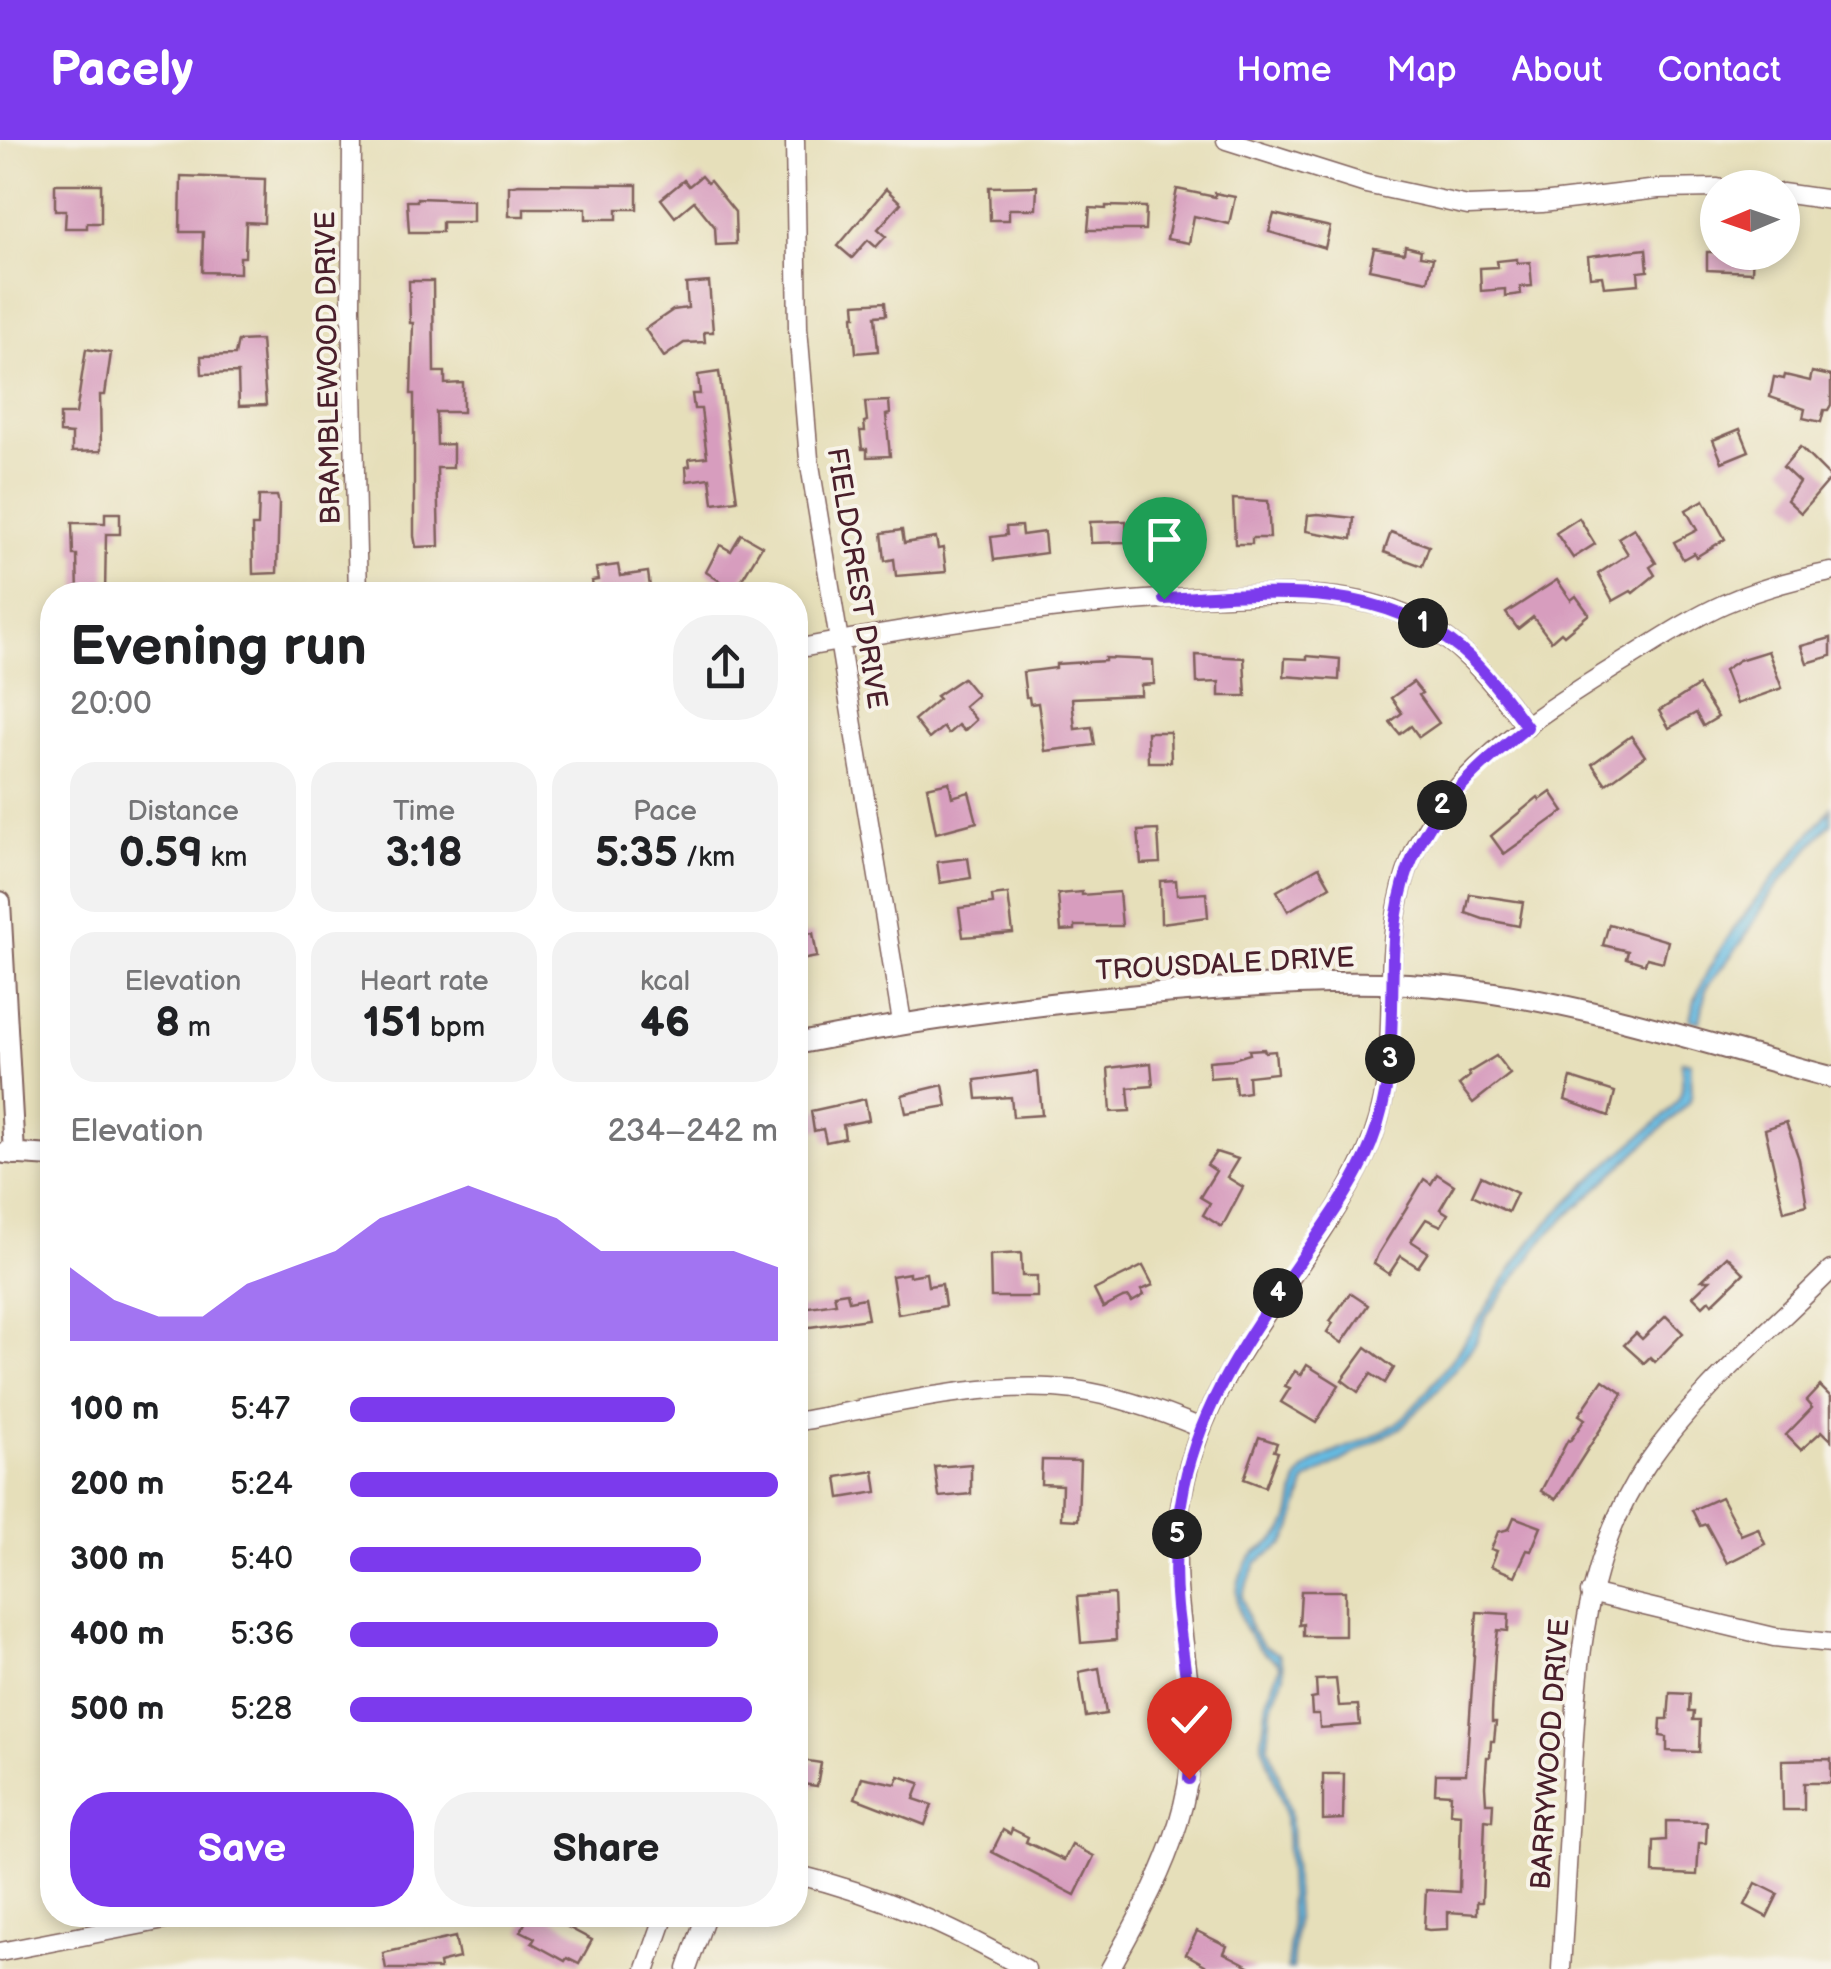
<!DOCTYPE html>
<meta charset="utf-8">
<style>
:root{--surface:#fff;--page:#f2f2f2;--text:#202124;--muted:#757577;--accent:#7c3aed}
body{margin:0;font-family:"Balsamiq Sans",sans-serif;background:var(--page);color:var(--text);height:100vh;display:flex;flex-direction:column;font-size:38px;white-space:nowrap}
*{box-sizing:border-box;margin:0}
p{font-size:32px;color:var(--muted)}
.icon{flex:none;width:55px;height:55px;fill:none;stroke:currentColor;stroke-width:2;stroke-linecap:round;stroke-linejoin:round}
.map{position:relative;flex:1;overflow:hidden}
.panel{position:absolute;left:40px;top:442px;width:768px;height:1345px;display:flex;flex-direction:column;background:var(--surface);border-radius:40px;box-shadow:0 5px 15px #0003}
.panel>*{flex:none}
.needle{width:65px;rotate:268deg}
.tools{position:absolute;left:1700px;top:30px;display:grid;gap:20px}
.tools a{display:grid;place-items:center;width:100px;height:100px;border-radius:50%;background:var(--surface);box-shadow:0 5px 15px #0003;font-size:50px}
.pin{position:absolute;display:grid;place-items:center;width:85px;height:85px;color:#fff;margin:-102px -42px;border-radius:50% 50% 50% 0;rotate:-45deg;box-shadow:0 0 10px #0007}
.pin .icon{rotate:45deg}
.km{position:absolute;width:50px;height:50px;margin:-25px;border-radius:50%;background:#222;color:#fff;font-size:28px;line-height:50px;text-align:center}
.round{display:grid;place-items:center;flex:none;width:105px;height:105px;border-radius:40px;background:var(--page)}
.head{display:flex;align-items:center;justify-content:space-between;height:170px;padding:0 30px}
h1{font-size:55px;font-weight:600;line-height:75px}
.stats{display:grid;grid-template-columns:repeat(3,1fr);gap:15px;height:170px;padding:10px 30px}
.stats div{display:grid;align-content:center;border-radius:25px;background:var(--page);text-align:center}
.stats b{font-size:42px;font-weight:600}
.stats small{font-size:28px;font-weight:400}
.stats p{font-size:28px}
.chart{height:280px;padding:20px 30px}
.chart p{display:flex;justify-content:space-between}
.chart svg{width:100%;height:180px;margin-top:10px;fill:var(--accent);opacity:.7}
.action{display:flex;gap:20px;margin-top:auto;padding:20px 30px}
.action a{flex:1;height:115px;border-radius:40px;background:var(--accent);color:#fff;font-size:40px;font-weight:600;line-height:115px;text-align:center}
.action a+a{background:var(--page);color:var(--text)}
ul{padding:0 30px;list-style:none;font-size:32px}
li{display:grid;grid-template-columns:160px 120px 1fr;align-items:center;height:75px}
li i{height:25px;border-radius:12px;background:var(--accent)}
header{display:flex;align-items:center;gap:60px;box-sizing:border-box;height:140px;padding:0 50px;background:var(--accent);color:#fff}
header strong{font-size:48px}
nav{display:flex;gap:55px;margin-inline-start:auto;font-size:35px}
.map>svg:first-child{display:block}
.water{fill:#66bce3;stroke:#586e87;stroke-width:2.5}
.building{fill:#d79dbe}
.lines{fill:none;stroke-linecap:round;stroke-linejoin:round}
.minor-casing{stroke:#81625d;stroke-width:21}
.tertiary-casing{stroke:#81625d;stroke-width:24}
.minor{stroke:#fff;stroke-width:18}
.tertiary{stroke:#fff;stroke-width:20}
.route-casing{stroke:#fff;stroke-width:20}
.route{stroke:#7c3aed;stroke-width:12}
.labels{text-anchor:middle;stroke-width:8;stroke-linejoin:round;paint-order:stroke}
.street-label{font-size:28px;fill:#4a1f2b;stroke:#f7f3e8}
</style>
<header>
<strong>Pacely</strong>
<nav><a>Home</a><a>Map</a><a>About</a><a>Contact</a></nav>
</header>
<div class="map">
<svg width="1831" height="1829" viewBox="0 0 1831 1829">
<rect width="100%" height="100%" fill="#f7f3e8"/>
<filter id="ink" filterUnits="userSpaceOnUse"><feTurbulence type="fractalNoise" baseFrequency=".01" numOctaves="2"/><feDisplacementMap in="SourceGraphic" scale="20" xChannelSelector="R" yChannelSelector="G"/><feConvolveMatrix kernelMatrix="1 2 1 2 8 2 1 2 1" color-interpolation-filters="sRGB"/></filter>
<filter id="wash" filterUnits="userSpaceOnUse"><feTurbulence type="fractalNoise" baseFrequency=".0048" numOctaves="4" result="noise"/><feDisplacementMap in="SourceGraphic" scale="40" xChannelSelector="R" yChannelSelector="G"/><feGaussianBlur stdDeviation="2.25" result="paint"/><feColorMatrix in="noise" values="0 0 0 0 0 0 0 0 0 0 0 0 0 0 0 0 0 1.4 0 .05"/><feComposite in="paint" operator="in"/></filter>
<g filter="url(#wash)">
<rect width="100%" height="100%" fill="#e6dfba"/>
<g class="water">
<path d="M1831 668V683L1772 752 1744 799 1706 848 1700 882 1690 880C1701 811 1789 723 1831 668Z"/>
<path d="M1682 921 1691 923C1689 937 1695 950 1689 963L1547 1095 1485 1178 1475 1204 1437 1251 1401 1287 1306 1341 1292 1389 1284 1404 1257 1422 1242 1456 1251 1491 1264 1506 1279 1514 1283 1525 1284 1535 1271 1568 1268 1604 1290 1671 1296 1778 1292 1829H1287L1291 1791 1285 1672 1262 1603 1267 1561 1280 1527 1277 1521C1242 1503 1223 1453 1250 1419 1259 1407 1276 1403 1284 1390 1297 1371 1289 1342 1308 1327 1336 1306 1380 1302 1408 1273 1455 1223 1487 1163 1527 1107 1546 1081 1578 1053 1601 1030 1617 1015 1672 973 1679 958 1685 948 1681 933 1682 921Z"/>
</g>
<g id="blocks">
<g class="building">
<polygon points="181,36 265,39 264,83 246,82 245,117 240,117 240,133 202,132 203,92 180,92"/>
<polygon points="701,36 707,43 710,41 735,72 736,104 716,105 715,87 694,61 675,77 661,59 684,40 689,46"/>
<polygon points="55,44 101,44 101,83 87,83 87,88 65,88 66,70 55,70"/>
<polygon points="519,44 637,45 637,69 617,69 617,79 586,79 586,68 524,68 524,76 509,76 509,46"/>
<polygon points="1037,46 1036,69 1009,69 1009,80 990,80 989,47"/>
<polygon points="886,49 901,63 878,89 886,96 876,107 868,100 852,118 838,106"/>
<polygon points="1177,49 1215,57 1215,53 1235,57 1229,84 1194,76 1189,103 1167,99"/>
<polygon points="417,58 473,60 473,82 442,82 442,92 409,92 407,61 417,61"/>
<polygon points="1106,66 1146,67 1145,90 1088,90 1090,68 1106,69"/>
<polygon points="1274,74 1330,87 1325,108 1269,92"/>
<polygon points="1405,106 1421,110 1420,116 1433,118 1428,141 1369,129 1374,108 1404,113"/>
<polygon points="1646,109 1648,131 1638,132 1639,144 1604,147 1602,136 1590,137 1588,116"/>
<polygon points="1707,112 1753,112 1752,132 1707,130"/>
<polygon points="1517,119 1517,123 1530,122 1532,146 1520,147 1521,154 1505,156 1505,149 1481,151 1480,128 1498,127 1497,121"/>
<polygon points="409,141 433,141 434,232 445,232 445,244 463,243 463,272 436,272 437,305 453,304 453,328 437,328 439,406 416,407 414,396 414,254 411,254 413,183 410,183"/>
<polygon points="709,142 713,192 704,192 705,202 684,203 664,217 645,189 673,170 688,168 686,144"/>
<polygon points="885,162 886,175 875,176 878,211 856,213 853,176 856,176 855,164"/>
<polygon points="261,200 266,265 239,266 238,233 202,234 201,216 235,215 238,201"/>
<polygon points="86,209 111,213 105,255 100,255 101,311 72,312 72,294 60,293 60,274 76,274"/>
<polygon points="719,232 737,360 713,363 710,338 687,341 686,327 690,326 689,319 707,317 701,269 694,269 692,254 700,254 698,235"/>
<polygon points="1812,232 1831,236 1831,265 1828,270 1824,270 1821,282 1803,278 1805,269 1770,257 1774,237 1784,239 1785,235 1810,241"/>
<polygon points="889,261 890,274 886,275 890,316 867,317 867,309 862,309 860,291 865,291 864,282 867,281 865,262"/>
<polygon points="1740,289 1749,311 1722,322 1713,300"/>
<polygon points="1800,307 1831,338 1801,373 1787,360 1799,342 1783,327"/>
<polygon points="259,356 277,356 279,363 277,433 253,434 252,386 258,386"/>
<polygon points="1233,359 1268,361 1270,398 1252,398 1252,404 1235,404"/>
<polygon points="1704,360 1725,399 1696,417 1694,413 1683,419 1674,402 1697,390 1686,370"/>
<polygon points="105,373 120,373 120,394 106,394 105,455 78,455 77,415 73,415 72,383 105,383"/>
<polygon points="1318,374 1354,378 1352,399 1306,391 1308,375"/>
<polygon points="1199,378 1200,400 1165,401 1164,380"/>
<polygon points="1579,378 1595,404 1573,418 1556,393"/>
<polygon points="1126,381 1127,402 1091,403 1090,382"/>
<polygon points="1021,386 1022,395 1044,392 1046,413 994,420 991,397 1007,395 1006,387"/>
<polygon points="1634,388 1656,423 1650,427 1655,435 1633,453 1631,451 1613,461 1598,434 1628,414 1618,398"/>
<polygon points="902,390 904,403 936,398 938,409 943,408 946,432 896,436 894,419 885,421 882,393"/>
<polygon points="1391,392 1429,406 1422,426 1384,412"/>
<polygon points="741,394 762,406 735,451 706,432 720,405 731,411"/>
<polygon points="618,425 620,436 648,432 651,455 594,455 592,441 598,440 596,428"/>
<polygon points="1557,440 1571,460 1576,456 1589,474 1564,495 1561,492 1551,501 1533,477 1518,489 1506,473"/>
<polygon points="1831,498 1831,516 1807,523 1801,506"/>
<polygon points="1768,511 1782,548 1737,564 1724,530 1739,520"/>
<polygon points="1196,515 1244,518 1246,556 1219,556 1219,542 1197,543"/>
<polygon points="1307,516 1340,519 1339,540 1284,536 1285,518 1307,519"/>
<polygon points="1105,518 1153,520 1154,544 1141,545 1141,555 1072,558 1075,589 1092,587 1095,605 1045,611 1038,563 1030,564 1029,557 1026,557 1023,532 1056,528 1056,524 1105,521"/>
<polygon points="963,538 977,555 964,566 976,580 964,591 958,585 948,594 943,587 929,599 914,580 939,559 936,556"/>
<polygon points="1413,542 1422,553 1419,555 1439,583 1419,597 1411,586 1400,594 1390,582 1402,573 1391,558"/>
<polygon points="1698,546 1718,577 1703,586 1696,573 1669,588 1659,571"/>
<polygon points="1147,592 1170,592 1171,622 1148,622"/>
<polygon points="1631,596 1645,616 1606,644 1592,624"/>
<polygon points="949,642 952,657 969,652 977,682 936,693 927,647"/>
<polygon points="1551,652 1564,671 1504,714 1491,696 1538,657 1540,660"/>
<polygon points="1158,690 1160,723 1141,724 1138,691"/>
<polygon points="968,718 971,738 940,743 937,722"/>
<polygon points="1319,727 1330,746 1288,771 1277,751"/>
<polygon points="1176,740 1177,755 1206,753 1208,777 1161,783 1160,741"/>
<polygon points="1082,752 1082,755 1119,752 1122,786 1075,786 1075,790 1061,791 1058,754"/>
<polygon points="1008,754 1013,793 963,797 959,768 993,764 992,756"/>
<polygon points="1470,754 1523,762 1519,786 1483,779 1466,773"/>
<polygon points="1609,784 1668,801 1663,822 1647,818 1645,824 1626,818 1628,811 1603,805"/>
<polygon points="813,793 817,817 795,821 795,796"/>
<polygon points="1264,909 1265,912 1275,911 1277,933 1248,936 1249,952 1236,954 1234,936 1210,938 1209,921 1233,919 1250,914 1249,910"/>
<polygon points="1496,916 1510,934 1473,963 1459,945 1470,936 1468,933"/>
<polygon points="1151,923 1153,946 1128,948 1130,971 1111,972 1108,928"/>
<polygon points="1038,932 1042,975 1013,977 1011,957 977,959 975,940"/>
<polygon points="1571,938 1615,952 1609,976 1565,960"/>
<polygon points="943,945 947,966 906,973 902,955"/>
<polygon points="865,959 869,980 843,985 845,998 826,1002 823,989 814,991 811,971"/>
<polygon points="1786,982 1799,1019 1807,1065 1784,1071 1765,989"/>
<polygon points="1216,1012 1238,1019 1227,1037 1243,1047 1222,1087 1203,1075 1210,1063 1200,1057 1216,1031 1207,1025"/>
<polygon points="1437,1034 1454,1045 1440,1069 1448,1074 1441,1086 1426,1079 1411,1101 1428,1112 1418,1127 1401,1116 1389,1134 1374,1124 1378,1114 1424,1039 1431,1044"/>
<polygon points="1481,1036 1517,1053 1508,1072 1472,1055"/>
<polygon points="1021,1113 1022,1136 1037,1136 1037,1157 991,1157 990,1115"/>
<polygon points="1727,1116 1744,1133 1712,1164 1709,1160 1703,1166 1693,1156 1710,1140 1702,1140"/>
<polygon points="1143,1126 1153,1145 1141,1150 1144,1155 1132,1162 1129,1157 1123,1158 1103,1168 1094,1150"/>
<polygon points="909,1133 909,1136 926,1133 928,1146 942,1144 945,1166 898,1174 892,1136"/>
<polygon points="847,1152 849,1161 864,1158 868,1179 795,1189 795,1169 836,1163 834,1154"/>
<polygon points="1350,1153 1368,1165 1342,1203 1327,1192 1333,1183 1330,1181"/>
<polygon points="1666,1176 1683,1193 1655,1222 1650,1217 1644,1223 1624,1205 1636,1193 1642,1199"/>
<polygon points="1366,1207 1394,1228 1385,1243 1371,1234 1358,1252 1342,1240"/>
<polygon points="1307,1225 1339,1245 1316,1283 1281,1262 1290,1248 1285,1246 1295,1231 1301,1235"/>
<polygon points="1603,1240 1623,1254 1556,1359 1541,1351 1568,1300 1570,1301 1585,1279 1579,1275"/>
<polygon points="1820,1246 1831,1257 1831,1300 1822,1291 1801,1310 1786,1295 1812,1268 1806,1261"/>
<polygon points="1259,1297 1277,1303 1274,1311 1278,1312 1265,1347 1244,1339"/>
<polygon points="1042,1320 1080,1321 1078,1380 1061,1379 1062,1345 1041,1344"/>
<polygon points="971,1324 971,1354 939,1357 935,1327"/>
<polygon points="874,1331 877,1352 840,1358 837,1337"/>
<polygon points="1721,1357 1741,1395 1758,1388 1765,1404 1727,1423 1706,1384 1700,1386 1692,1370"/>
<polygon points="1514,1377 1541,1387 1531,1411 1527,1410 1515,1436 1491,1426 1497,1411 1491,1409 1498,1392 1509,1389"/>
<polygon points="1301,1451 1345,1451 1345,1496 1303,1496 1303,1484 1299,1485"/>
<polygon points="1114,1454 1116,1500 1081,1503 1077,1457"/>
<polygon points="1477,1472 1509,1474 1508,1491 1498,1490 1495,1514 1492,1573 1492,1582 1496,1582 1494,1601 1491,1601 1490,1617 1487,1617 1485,1646 1486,1663 1493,1663 1492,1681 1485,1680 1482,1762 1477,1762 1477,1774 1448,1772 1448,1789 1429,1790 1424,1789 1426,1750 1459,1752 1461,1674 1450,1673 1451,1654 1435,1653 1436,1634 1466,1634"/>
<polygon points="1099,1528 1106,1574 1086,1577 1079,1532"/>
<polygon points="1336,1539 1339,1566 1358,1565 1360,1585 1320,1588 1319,1574 1312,1574 1311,1559 1317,1558 1316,1540"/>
<polygon points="1670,1553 1690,1554 1689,1571 1694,1571 1693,1580 1700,1580 1699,1612 1667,1611 1667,1597 1660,1596 1661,1579 1668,1579"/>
<polygon points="795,1619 821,1623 817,1646 795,1643"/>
<polygon points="1831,1619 1831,1643 1804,1643 1804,1670 1783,1670 1782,1620"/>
<polygon points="1323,1634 1344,1634 1343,1679 1323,1680"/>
<polygon points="899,1636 920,1643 914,1659 932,1665 925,1685 855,1658 862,1637 896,1644"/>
<polygon points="1666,1681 1707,1682 1706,1703 1699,1703 1697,1735 1653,1733 1654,1701 1666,1700"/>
<polygon points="1012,1689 1028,1697 1026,1702 1064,1720 1072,1705 1094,1716 1075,1755 992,1712 1003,1690 1010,1694"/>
<polygon points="1756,1743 1778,1754 1767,1777 1745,1765"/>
<polygon points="529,1775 545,1775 592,1800 579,1824 567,1818 565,1821 532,1803 535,1798 521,1791"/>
<polygon points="1197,1791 1227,1806 1224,1813 1255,1829 1203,1829 1205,1825 1186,1814"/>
<polygon points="455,1797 459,1818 439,1823 440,1829 386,1829 383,1813"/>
</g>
</g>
</g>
<g filter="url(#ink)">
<use href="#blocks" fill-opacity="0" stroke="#81625d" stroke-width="2.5"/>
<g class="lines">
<g class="minor-casing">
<g id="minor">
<polyline points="352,0 351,168 358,455"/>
<polyline points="795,0 798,188 809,319 902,882"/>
<polyline points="1226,0 1366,44 1468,66 1542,63 1658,49 1718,48"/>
<polyline points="1782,53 1831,60"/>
<path d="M795 509C935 483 1075 461 1218 456 1284 454 1351 449 1412 478 1462 501 1494 545 1527 587"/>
<path d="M795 1282C886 1266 983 1239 1076 1250 1119 1256 1161 1271 1201 1288"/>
<polyline points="1590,1453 1774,1497 1831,1503"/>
<path d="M795 1734C881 1755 950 1786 1026 1829"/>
<polyline points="0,1812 190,1775"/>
<polyline points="646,1829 665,1775"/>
<polyline points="687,1829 706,1775"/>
<path d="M1110 1829C1157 1745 1201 1663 1191 1564 1184 1489 1168 1426 1183 1351 1208 1220 1312 1131 1366 1014 1404 932 1381 846 1399 761 1406 725 1422 690 1446 661 1493 602 1564 558 1628 519 1659 500 1690 479 1724 464 1758 449 1795 439 1831 432"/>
<path d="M1561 1829C1565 1763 1569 1697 1572 1631 1578 1522 1584 1416 1647 1324 1697 1251 1769 1192 1831 1130"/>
</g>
</g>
<g class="tertiary-casing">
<g id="tertiary">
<polyline points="0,762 14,1014"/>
<path d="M795 904C929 877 1063 860 1199 850 1285 844 1371 838 1456 848 1583 862 1708 905 1831 937"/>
<polyline points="5,1013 52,1016"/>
</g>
</g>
<use href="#minor" class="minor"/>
<use href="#tertiary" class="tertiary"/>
</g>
</g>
<g class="lines" filter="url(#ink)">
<g class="route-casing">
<path id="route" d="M1164 459C1267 453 1377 439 1461 510 1487 532 1507 561 1527 587 1444 654 1396 705 1393 818 1391 882 1395 943 1371 1004 1355 1044 1329 1079 1305 1114 1255 1186 1202 1259 1184 1346 1176 1385 1173 1427 1177 1467 1183 1525 1196 1580 1189 1639"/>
</g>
<use href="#route" class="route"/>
</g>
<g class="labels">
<g class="street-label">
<text transform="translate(327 228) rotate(-91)" y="10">BRAMBLEWOOD DRIVE</text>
<text transform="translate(858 438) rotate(81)" y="10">FIELDCREST DRIVE</text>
<text transform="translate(1225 823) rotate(-3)" y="10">TROUSDALE DRIVE</text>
<text transform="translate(1549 1614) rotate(-86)" y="10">BARRYWOOD DRIVE</text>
</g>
</g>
</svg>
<div class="tools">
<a><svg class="needle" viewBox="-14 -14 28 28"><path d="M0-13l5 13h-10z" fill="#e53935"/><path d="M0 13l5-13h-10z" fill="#757577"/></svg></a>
</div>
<div class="pin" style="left:1164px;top:459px;background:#1e9e55"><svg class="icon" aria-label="arrive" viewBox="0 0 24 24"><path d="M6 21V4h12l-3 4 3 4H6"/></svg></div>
<div class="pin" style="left:1189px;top:1639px;background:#d93025"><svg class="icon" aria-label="check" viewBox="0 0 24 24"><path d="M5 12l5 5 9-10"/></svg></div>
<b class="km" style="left:1423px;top:483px">1</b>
<b class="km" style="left:1442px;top:665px">2</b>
<b class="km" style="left:1390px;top:919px">3</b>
<b class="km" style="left:1278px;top:1153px">4</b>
<b class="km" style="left:1177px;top:1394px">5</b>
<section class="panel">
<div class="head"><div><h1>Evening run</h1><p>20:00</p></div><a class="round"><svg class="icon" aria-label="share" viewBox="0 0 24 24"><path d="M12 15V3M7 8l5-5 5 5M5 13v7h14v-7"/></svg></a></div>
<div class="stats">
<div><p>Distance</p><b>0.59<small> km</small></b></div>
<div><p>Time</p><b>3:18</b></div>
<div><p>Pace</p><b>5:35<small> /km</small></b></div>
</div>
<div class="stats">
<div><p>Elevation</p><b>8<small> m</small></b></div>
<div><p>Heart rate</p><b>151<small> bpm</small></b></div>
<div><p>kcal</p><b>46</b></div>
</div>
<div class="chart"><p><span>Elevation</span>234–242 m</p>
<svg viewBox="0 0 160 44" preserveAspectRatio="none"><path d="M0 44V26L10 34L20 38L30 38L40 30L50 26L60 22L70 14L80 10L90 6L100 10L110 14L120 22L130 22L140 22L150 22L160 26V44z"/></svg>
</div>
<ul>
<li><b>100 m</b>5:47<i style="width:76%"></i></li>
<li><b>200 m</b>5:24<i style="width:100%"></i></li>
<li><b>300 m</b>5:40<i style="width:82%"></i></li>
<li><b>400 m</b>5:36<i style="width:86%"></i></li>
<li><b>500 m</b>5:28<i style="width:94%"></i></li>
</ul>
<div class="action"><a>Save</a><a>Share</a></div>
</section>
</div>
